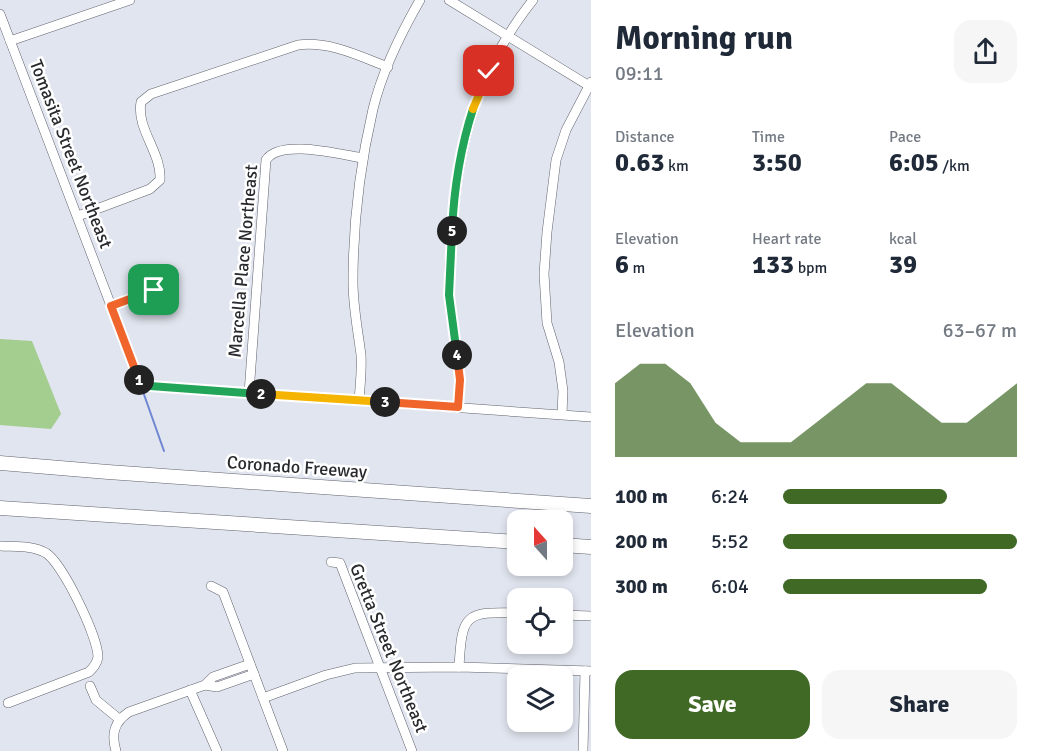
<!DOCTYPE html>
<meta charset="utf-8">
<style>
:root{--surface:#fff;--page:#f6f6f7;--text:#1f2937;--muted:#747a83;--accent:#3f6925}
body{margin:0;font-family:Signika,sans-serif;background:var(--page);color:var(--text);height:100vh;display:flex;flex-direction:column;font-size:22px;white-space:nowrap}
*{box-sizing:border-box;margin:0}
p{font-size:20px;color:var(--muted)}
.icon{flex:none;width:33px;height:33px;fill:none;stroke:currentColor;stroke-width:2;stroke-linecap:round;stroke-linejoin:round}
.map{position:relative;flex:1;overflow:hidden}
.panel{display:flex;flex-direction:column;background:var(--surface);width:450px}
.panel>*{flex:none}
.needle{width:39px;rotate:339deg}
.buttons{position:absolute;left:507px;top:510px;display:grid;gap:12px}
.buttons a{display:grid;place-items:center;width:66px;height:66px;border-radius:12px;background:var(--surface);box-shadow:0 3px 9px #0003;font-size:30px}
.pin{position:absolute;display:grid;place-items:center;width:51px;height:51px;color:#fff;margin:-26px;border-radius:12px;box-shadow:0 3px 9px #0006}
.km{position:absolute;width:30px;height:30px;margin:-15px;border-radius:50%;background:#222;color:#fff;font-size:16px;line-height:30px;text-align:center}
.round{display:grid;place-items:center;flex:none;width:63px;height:63px;border-radius:18px;background:var(--page)}
.overview{display:flex;align-items:center;justify-content:space-between;height:102px;padding:0 24px}
h1{font-size:33px;font-weight:800;line-height:45px}
.figures{display:grid;grid-template-columns:repeat(3,1fr);gap:9px;height:102px;padding:6px 24px}
.figures div{display:grid;align-content:center}
.figures b{font-size:26px;font-weight:800}
.figures small{font-size:16px;font-weight:400}
.figures p{font-size:16px}
.chart{height:168px;padding:12px 24px}
.chart p{display:flex;justify-content:space-between}
.chart svg{width:100%;height:108px;margin-top:6px;fill:var(--accent);opacity:.7}
.primary-button{display:flex;gap:12px;margin-top:auto;padding:12px 24px}
.primary-button a{flex:1;height:69px;border-radius:18px;background:var(--accent);color:#fff;font-size:24px;font-weight:800;line-height:69px;text-align:center}
.primary-button a+a{background:var(--page);color:var(--text)}
ul{padding:0 24px;list-style:none;font-size:20px}
li{display:grid;grid-template-columns:96px 72px 1fr;align-items:center;height:45px}
li i{height:15px;border-radius:8px;background:var(--accent)}
main{display:flex;flex:1;min-height:0}
.map>svg:first-child{display:block}
.green{fill:#a4cd90}
.lines{fill:none;stroke-linecap:round;stroke-linejoin:round}
.stream{stroke:#6f86d2;stroke-width:2}
.minor-casing{stroke:#60636c;stroke-width:10}
.highway-casing{stroke:#60636c;stroke-width:15}
.minor{stroke:#fff;stroke-width:9}
.highway{stroke:#fff;stroke-width:14}
.split-1-casing{stroke:#fff;stroke-width:12}
.split-2-casing{stroke:#fff;stroke-width:12}
.split-3-casing{stroke:#fff;stroke-width:12}
.split-4-casing{stroke:#fff;stroke-width:12}
.split-5-casing{stroke:#fff;stroke-width:12}
.split-6-casing{stroke:#fff;stroke-width:12}
.split-7-casing{stroke:#fff;stroke-width:12}
.split-1{stroke:#f0652b;stroke-width:8}
.split-2{stroke:#22a559;stroke-width:8}
.split-3{stroke:#f5b400;stroke-width:8}
.split-4{stroke:#f0652b;stroke-width:8}
.split-5{stroke:#22a559;stroke-width:8}
.split-6{stroke:#22a559;stroke-width:8}
.split-7{stroke:#f5b400;stroke-width:8}
.labels{text-anchor:middle;stroke-width:5;stroke-linejoin:round;paint-order:stroke}
.street-label{font-size:18px;fill:#292a2e;stroke:#fff}
</style>
<main>
<div class="map">
<svg width="591" height="751" viewBox="0 0 591 751">
<rect width="100%" height="100%" fill="#e1e5ef"/>
<polygon class="green" points="0,339 32,341 61,414 51,429 0,425"/>
<g class="lines">
<polyline class="stream" points="141,386 164,451"/>
<g class="minor-casing">
<g id="minor">
<polyline points="449,0 591,87"/>
<polyline points="0,14 140,382 150,386 591,417"/>
<polyline points="10,41 130,0"/>
<path d="M78 216 150 189 160 180C162 153 136 129 141 102L151 94 298 45C330 41 359 56 388 67"/>
<polyline points="111,306 155,290 161,294"/>
<path d="M249 393 266 160C280 138 342 155 363 158"/>
<path d="M359 401C360 386 362 370 361 355 358 331 353 307 353 282 353 225 360 165 373 109 382 72 401 33 420 0"/>
<path d="M458 407C458 398 460 389 460 380 459 353 451 325 450 298 448 277 450 255 452 234 457 146 477 70 533 0"/>
<polyline points="562,414 563,391 559,362 547,323 544,274 547,232 556,160 566,130 591,82"/>
<path d="M0 546C15 547 32 545 46 553 63 564 98 637 98 657 97 664 93 668 89 672L8 703"/>
<polyline points="331,562 340,563 412,751"/>
<polyline points="211,586 223,592 283,751"/>
<polyline points="562,615 591,616"/>
<path d="M459 667C462 615 464 611 518 613"/>
<polyline points="205,685 217,687 254,674"/>
<polyline points="90,686 96,700 119,719"/>
<polyline points="190,690 217,751"/>
<polyline points="263,698 326,675 355,668 459,667 591,671"/>
<path d="M116 751C111 734 114 722 129 712L205 685 213 677 250 664"/>
<polyline points="583,751 585,671"/>
</g>
</g>
<g class="highway-casing">
<g id="highway">
<polyline points="0,463 108,472 591,506"/>
<polyline points="0,508 518,542"/>
<polyline points="562,545 591,547"/>
</g>
</g>
<use href="#minor" class="minor"/>
<use href="#highway" class="highway"/>
</g>
<g class="lines">
<g class="split-1-casing">
<polyline id="split-1" points="139,380 111,306 154,290"/>
</g>
<g class="split-2-casing">
<polyline id="split-2" points="139,380 140,382 150,386 261,394"/>
</g>
<g class="split-3-casing">
<polyline id="split-3" points="261,394 385,402"/>
</g>
<g class="split-4-casing">
<polyline id="split-4" points="385,402 458,407 460,380 457,355"/>
</g>
<g class="split-5-casing">
<polyline id="split-5" points="452,231 449,295 457,355"/>
</g>
<g class="split-6-casing">
<path id="split-6" d="M452 231C454 188 460 149 473 109"/>
</g>
<g class="split-7-casing">
<polyline id="split-7" points="473,109 489,71"/>
</g>
<use href="#split-1" class="split-1"/>
<use href="#split-2" class="split-2"/>
<use href="#split-3" class="split-3"/>
<use href="#split-4" class="split-4"/>
<use href="#split-5" class="split-5"/>
<use href="#split-6" class="split-6"/>
<use href="#split-7" class="split-7"/>
</g>
<g class="labels">
<g class="street-label">
<text transform="translate(71 154) rotate(69)" y="6">Tomasita Street Northeast</text>
<text transform="translate(243 261) rotate(-85)" y="6">Marcella Place Northeast</text>
<text transform="translate(297 467) rotate(4)" y="6">Coronado Freeway</text>
<text transform="translate(389 648) rotate(68)" y="6">Gretta Street Northeast</text>
</g>
</g>
</svg>
<div class="buttons">
<a><svg class="needle" viewBox="-14 -14 28 28"><path d="M0-13l5 13h-10z" fill="#e53935"/><path d="M0 13l5-13h-10z" fill="#747a83"/></svg></a>
<a><svg class="icon" aria-label="locate" viewBox="0 0 24 24"><circle cx="12" cy="12" r="6"/><path d="M12 2v4M12 18v4M2 12h4M18 12h4"/></svg></a>
<a><svg class="icon" aria-label="layers" viewBox="0 0 24 24"><path d="M12 4l9 5-9 5-9-5zM3 14l9 5 9-5"/></svg></a>
</div>
<div class="pin" style="left:154px;top:290px;background:#1e9e55"><svg class="icon" aria-label="arrive" viewBox="0 0 24 24"><path d="M6 21V4h12l-3 4 3 4H6"/></svg></div>
<div class="pin" style="left:489px;top:71px;background:#d93025"><svg class="icon" aria-label="check" viewBox="0 0 24 24"><path d="M5 12l5 5 9-10"/></svg></div>
<b class="km" style="left:139px;top:380px">1</b>
<b class="km" style="left:261px;top:394px">2</b>
<b class="km" style="left:385px;top:402px">3</b>
<b class="km" style="left:457px;top:355px">4</b>
<b class="km" style="left:452px;top:231px">5</b>
</div>
<section class="panel">
<div class="overview"><div><h1>Morning run</h1><p>09:11</p></div><a class="round"><svg class="icon" aria-label="share" viewBox="0 0 24 24"><path d="M12 15V3M7 8l5-5 5 5M5 13v7h14v-7"/></svg></a></div>
<div class="figures">
<div><p>Distance</p><b>0.63<small> km</small></b></div>
<div><p>Time</p><b>3:50</b></div>
<div><p>Pace</p><b>6:05<small> /km</small></b></div>
</div>
<div class="figures">
<div><p>Elevation</p><b>6<small> m</small></b></div>
<div><p>Heart rate</p><b>133<small> bpm</small></b></div>
<div><p>kcal</p><b>39</b></div>
</div>
<div class="chart"><p><span>Elevation</span>63–67 m</p>
<svg viewBox="0 0 160 44" preserveAspectRatio="none"><path d="M0 44V14L10 6L20 6L30 14L40 30L50 38L60 38L70 38L80 30L90 22L100 14L110 14L120 22L130 30L140 30L150 22L160 14V44z"/></svg>
</div>
<ul>
<li><b>100 m</b>6:24<i style="width:70%"></i></li>
<li><b>200 m</b>5:52<i style="width:100%"></i></li>
<li><b>300 m</b>6:04<i style="width:87%"></i></li>
</ul>
<div class="primary-button"><a>Save</a><a>Share</a></div>
</section>
</main>
